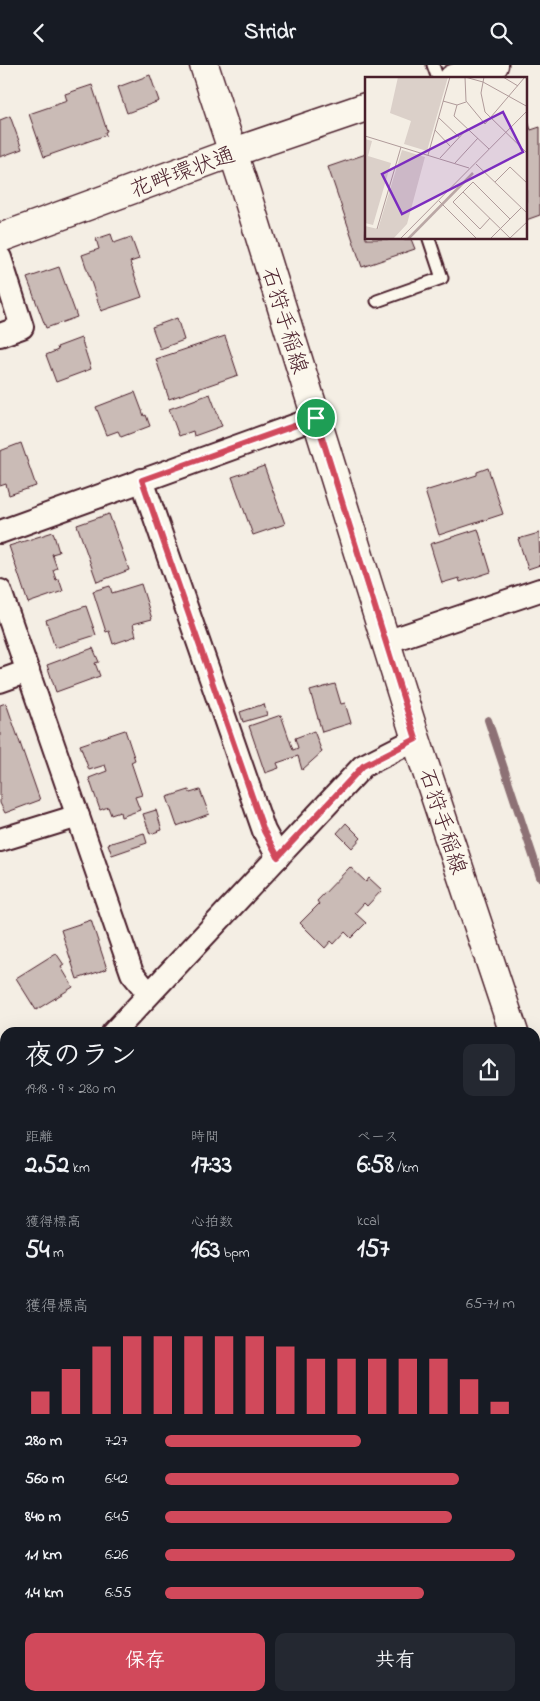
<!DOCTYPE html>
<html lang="ja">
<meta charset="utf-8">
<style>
:root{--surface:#171b24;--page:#242831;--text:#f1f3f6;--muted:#9ea1a6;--accent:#d1495b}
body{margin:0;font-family:"Indie Flower","Klee One",sans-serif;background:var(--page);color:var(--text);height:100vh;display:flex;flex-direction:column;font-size:19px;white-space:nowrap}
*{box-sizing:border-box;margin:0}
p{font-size:16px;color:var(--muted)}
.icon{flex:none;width:28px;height:28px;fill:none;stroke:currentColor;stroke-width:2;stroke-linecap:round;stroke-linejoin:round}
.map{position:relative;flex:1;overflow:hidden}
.details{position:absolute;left:0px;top:962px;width:540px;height:674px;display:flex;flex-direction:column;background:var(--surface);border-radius:15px 15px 0 0;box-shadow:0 5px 20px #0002}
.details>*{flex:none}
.pin{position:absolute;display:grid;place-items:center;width:42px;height:42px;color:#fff;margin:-21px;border:2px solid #fff;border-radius:50%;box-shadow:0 1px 5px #0007}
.round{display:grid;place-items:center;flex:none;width:52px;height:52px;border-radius:10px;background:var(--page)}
.overview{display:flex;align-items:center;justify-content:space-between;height:85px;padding:0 25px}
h1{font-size:28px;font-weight:700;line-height:38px}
.metrics{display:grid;grid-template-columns:repeat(3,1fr);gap:8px;height:85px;padding:5px 25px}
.metrics div{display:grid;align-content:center}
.metrics b{font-size:25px;font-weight:700}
.metrics small{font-size:14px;font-weight:400}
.metrics p{font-size:14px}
.chart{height:140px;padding:10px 25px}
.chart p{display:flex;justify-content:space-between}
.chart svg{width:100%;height:90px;margin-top:5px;stroke:var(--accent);stroke-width:6}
.action{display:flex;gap:10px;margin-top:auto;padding:10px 25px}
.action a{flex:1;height:58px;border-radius:10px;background:var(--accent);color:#fff;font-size:20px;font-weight:700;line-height:58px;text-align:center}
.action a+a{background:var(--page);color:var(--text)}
ul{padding:0 25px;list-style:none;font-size:16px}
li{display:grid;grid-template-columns:80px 60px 1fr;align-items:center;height:38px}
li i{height:12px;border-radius:6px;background:var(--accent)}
header{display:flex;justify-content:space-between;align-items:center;height:65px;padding:0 25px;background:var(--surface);font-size:22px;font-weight:700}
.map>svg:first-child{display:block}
.green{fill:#dbd0c9;stroke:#92787a}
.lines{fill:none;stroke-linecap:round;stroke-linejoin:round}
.stream{stroke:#8d7174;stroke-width:8}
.building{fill:#cabbb6;stroke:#4a1f2b}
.service-casing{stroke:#4a1f2b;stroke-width:15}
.minor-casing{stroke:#4a1f2b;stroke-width:26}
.tertiary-casing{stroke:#4a1f2b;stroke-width:31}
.primary-casing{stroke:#4a1f2b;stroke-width:31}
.service{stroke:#fbf7ec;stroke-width:11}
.minor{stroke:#fbf7ec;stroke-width:22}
.tertiary{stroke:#fbf7ec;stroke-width:28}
.primary{stroke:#fbf7ec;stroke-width:28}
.route-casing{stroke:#fff;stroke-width:10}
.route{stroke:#d1495b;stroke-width:6}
.labels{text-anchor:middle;stroke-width:4.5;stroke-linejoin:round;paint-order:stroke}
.street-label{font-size:22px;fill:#4a1f2b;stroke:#fbf7ec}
.inset-river{fill:none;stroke:#baa7a5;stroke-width:2.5}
.inset-road{fill:none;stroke:#b09b9a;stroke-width:1}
.view{fill:#7b2cbf;fill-opacity:0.15;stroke:#7b2cbf;stroke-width:2.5}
.inset-edge{fill:none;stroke:#4a1f2b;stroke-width:2.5}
</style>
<header><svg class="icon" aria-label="back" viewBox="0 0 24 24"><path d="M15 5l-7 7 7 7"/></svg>Stridr<svg class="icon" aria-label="search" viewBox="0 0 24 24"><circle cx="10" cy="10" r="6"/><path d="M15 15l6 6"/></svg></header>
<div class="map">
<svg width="540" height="1636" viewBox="0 0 540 1636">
<rect width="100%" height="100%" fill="#f4eee4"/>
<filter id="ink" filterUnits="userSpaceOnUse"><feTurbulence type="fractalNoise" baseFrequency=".02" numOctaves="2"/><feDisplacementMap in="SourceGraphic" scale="10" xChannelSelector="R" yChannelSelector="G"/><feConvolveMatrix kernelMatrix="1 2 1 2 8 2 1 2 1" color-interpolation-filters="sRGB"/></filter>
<g filter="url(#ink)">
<g class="green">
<polygon points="5,1132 5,1433 0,1428 0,1138"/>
<polygon points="535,1513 540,1517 540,1636 215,1636 210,1631 535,1631"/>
<polygon points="0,1543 5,1547 5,1631 95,1631 100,1636 0,1636"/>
</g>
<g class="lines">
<polyline class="stream" points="488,655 540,812"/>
</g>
<g class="building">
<polygon points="150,10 159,36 127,48 118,22"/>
<polygon points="92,20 107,66 105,67 106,70 44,92 29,49 67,36 65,29"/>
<polygon points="526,50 531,65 540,62 540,150 526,155"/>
<polygon points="10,51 22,84 0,92 0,55"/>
<polygon points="366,89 366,174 411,174 415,184 362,202 328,102"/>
<polygon points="111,169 114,178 131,172 139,194 130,197 142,232 101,246 82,190 99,184 96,174"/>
<polygon points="59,202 77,252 46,263 27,213"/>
<polygon points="177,253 184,275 160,284 152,262"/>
<polygon points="225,271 238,310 169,334 156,294"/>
<polygon points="81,273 91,304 56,317 46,290 58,285 57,282"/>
<polygon points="135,327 144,351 146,350 150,361 121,372 118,366 107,370 96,342"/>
<polygon points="210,329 222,361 194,371 193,366 179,371 169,344"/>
<polygon points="21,378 36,421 9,430 6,419 0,421 0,386"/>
<polygon points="264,401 285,459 253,470 232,412"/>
<polygon points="488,403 503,449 439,470 425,426 477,410 477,407"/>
<polygon points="109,449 129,505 97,517 77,460"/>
<polygon points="478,464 491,507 460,517 459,513 442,518 430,479"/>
<polygon points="53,467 59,487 52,489 57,503 53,505 56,515 59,514 63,526 28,538 9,481"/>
<polygon points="539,468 540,500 528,504 518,474"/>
<polygon points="141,519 152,554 133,559 136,571 113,579 109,566 106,567 93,526 110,521 112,528"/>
<polygon points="86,541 96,570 55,583 46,555"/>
<polygon points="93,583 99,597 95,598 100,611 56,627 47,600"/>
<polygon points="335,619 341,639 345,638 351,658 322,667 310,626"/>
<polygon points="6,638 40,735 5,748 0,738 0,640"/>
<polygon points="264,639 267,650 243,657 240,647"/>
<polygon points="281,650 293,685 298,683 295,673 314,666 322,687 302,705 298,691 277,698 279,703 265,708 249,661"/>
<polygon points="125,665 135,695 131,697 142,730 135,732 140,745 121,752 120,747 111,750 108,742 100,745 89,713 107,706 105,700 89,705 80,680"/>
<polygon points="189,725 190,728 200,725 209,749 177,761 167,732"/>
<polygon points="156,745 162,765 150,769 143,749"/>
<polygon points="346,758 361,773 352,783 337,768"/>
<polygon points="144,768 147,778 112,790 108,779"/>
<polygon points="350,802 366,817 369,813 382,825 367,841 364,838 355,848 366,858 351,873 345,867 334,879 331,876 325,883 300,858 319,839 317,836"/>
<polygon points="91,855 107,904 77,914 61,865"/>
<polygon points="56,888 64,900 61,902 73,922 36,945 16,913"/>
</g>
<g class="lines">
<g class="service-casing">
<g id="service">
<polyline points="433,0 438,14"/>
<polyline points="377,236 442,213 429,174"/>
</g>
</g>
<g class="minor-casing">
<g id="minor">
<polyline points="0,193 22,262 0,270"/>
<polyline points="142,415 264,766 278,792"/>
<polyline points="0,467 316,353"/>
<polyline points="0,526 132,908 149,929"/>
<polyline points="386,577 540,525"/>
<polyline points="0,616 28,606"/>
<polyline points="0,775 78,751"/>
<polyline points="113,968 363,701 416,674"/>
<polyline points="0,998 5,1002"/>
<polyline points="0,1087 5,1082"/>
<polyline points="0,1463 5,1468"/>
<polyline points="178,1631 183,1636"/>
</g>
</g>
<g class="tertiary-casing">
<g id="tertiary">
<polyline points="453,14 494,0"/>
<polyline points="0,173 234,87 366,42"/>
</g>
</g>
<g class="primary-casing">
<g id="primary">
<polyline points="204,0 246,127 416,674 514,968"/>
<polyline points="535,1031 540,1046"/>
</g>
</g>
<use href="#service" class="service"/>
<use href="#minor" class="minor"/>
<use href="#tertiary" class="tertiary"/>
<use href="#primary" class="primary"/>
</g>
</g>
<g class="lines" filter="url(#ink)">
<g class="route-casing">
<polygon id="route" points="316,353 416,674 363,701 278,792 264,766 142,415"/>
</g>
<use href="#route" class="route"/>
</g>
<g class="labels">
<g class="street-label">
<text transform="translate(182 106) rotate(-20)" y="8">花畔環状通</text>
<text transform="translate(286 255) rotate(73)" y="8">石狩手稲線</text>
<text transform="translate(444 756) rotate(72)" y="8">石狩手稲線</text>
</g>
</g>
<g transform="translate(365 12)">
<rect width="162" height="162" fill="#f4eee4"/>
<path d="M33 0H83L62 74 39 67 46 44 25 36ZM0 62 7 64 3 79 26 86 8 148 0 146ZM37 73 60 80 42 147 28 162 0 161V149L13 152Z" fill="#dbd0c9"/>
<path class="inset-river" d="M43 162 108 96"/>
<path class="inset-road" d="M100 0 101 24 120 47 160 0M100 0 118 5 163 30M119 0 116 16 120 35 163 77M138 0 153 9M78 24 92 28 101 25M92 28 89 39 124 72M74 41 94 60M70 53 85 69M0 59 104 91M63 78 85 0M75 81 102 52M90 86 113 61M111 87 163 137M130 105 145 90 163 107M98 115 146 162M74 124 112 162M125 141 115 152 88 125 108 105 145 142M12 152 36 70M145 161 163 144M35 162 163 33M125 162 156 131"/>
<path class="view" d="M138 35 158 75 37 137 17 97Z"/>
<rect width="162" height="162" class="inset-edge"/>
</g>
</svg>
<div class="pin" style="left:316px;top:353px;background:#1e9e55"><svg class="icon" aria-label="arrive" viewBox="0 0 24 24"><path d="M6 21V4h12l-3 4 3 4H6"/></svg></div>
<section class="details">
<div class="overview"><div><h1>夜のラン</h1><p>19:18 · 9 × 280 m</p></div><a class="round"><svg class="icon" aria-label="share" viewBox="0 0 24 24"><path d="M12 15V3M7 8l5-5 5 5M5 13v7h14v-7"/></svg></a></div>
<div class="metrics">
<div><p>距離</p><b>2.52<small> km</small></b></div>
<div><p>時間</p><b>17:33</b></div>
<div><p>ペース</p><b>6:58<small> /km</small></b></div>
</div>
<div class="metrics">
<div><p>獲得標高</p><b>54<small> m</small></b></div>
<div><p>心拍数</p><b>163<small> bpm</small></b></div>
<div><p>kcal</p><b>157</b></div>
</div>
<div class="chart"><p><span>獲得標高</span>65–71 m</p>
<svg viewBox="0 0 160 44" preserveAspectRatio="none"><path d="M5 44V33M15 44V22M25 44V11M35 44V6M45 44V6M55 44V6M65 44V6M75 44V6M85 44V11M95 44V17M105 44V17M115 44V17M125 44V17M135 44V17M145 44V27M155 44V38"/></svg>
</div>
<ul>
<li><b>280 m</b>7:27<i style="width:56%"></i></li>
<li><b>560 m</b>6:42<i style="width:84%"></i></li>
<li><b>840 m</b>6:45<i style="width:82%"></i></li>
<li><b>1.1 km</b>6:26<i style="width:100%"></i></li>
<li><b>1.4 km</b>6:55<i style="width:74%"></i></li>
</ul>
<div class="action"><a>保存</a><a>共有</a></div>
</section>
</div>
